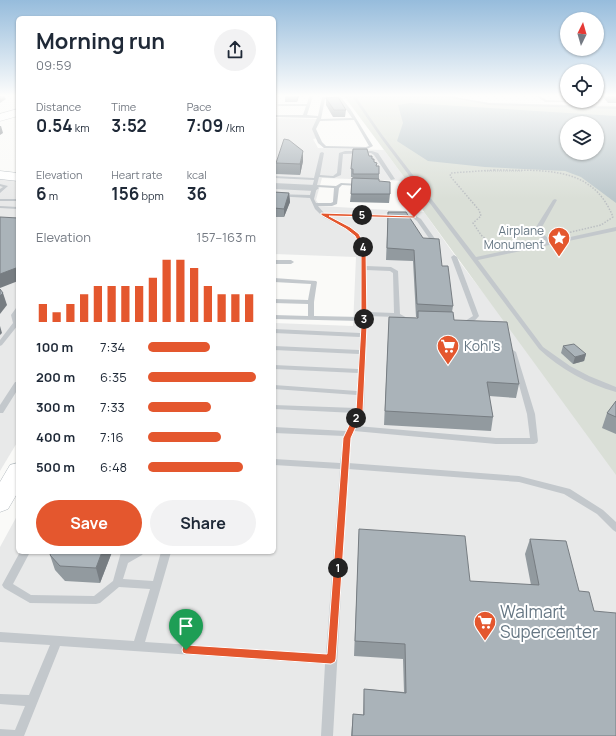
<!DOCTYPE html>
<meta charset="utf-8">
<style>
:root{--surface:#fff;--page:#f2f2f3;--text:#1f2937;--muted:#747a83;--accent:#e4572e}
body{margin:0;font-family:Manrope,sans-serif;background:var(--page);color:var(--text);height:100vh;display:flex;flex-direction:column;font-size:15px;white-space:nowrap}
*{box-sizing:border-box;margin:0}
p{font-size:13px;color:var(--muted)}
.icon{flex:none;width:22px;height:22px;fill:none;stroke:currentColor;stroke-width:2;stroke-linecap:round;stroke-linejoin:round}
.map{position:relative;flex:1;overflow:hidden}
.sheet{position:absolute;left:16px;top:16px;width:260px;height:538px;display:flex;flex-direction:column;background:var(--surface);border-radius:6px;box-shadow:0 1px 3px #0004}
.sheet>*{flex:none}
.needle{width:26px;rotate:5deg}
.fabs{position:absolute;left:560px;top:12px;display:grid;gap:8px}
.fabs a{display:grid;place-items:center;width:44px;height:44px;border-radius:50%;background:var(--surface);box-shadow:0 1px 3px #0004;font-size:20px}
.pin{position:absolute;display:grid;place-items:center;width:34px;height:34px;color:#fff;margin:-41px -17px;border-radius:50% 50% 50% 0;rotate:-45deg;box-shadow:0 0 4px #0007}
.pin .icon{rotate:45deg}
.km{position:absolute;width:20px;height:20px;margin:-10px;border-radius:50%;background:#222;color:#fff;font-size:11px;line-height:20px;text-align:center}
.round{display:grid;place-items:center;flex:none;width:42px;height:42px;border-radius:21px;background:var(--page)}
.summary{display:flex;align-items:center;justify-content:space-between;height:68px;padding:0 20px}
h1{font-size:22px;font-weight:700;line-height:30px}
.stats{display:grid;grid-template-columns:repeat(3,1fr);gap:6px;height:68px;padding:4px 20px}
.stats div{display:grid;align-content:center}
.stats b{font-size:17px;font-weight:700}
.stats small{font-size:11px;font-weight:400}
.stats p{font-size:11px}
.chart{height:112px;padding:8px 20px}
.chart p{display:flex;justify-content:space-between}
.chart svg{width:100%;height:72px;margin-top:4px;stroke:var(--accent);stroke-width:6}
.button{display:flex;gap:8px;margin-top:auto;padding:8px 20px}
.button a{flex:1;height:46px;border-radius:24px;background:var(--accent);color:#fff;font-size:16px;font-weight:700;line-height:46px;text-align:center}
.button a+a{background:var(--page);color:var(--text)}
ul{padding:0 20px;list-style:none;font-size:13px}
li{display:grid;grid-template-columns:64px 48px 1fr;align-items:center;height:30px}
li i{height:10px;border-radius:5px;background:var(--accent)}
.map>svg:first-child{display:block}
.built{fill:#e8e9e9}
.green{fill:#dadfd7;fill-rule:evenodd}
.water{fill:#bbc7cb;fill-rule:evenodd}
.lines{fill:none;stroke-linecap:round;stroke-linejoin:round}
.secondary-casing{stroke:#b3babf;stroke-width:1}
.primary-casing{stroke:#b5babe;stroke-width:1}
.path-far1{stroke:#bbbfc2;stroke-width:1;stroke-dasharray:1 1;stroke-linecap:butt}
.path{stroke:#bbbfc2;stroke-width:1.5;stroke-dasharray:1.5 1.5;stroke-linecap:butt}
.lane{fill:#c3c8cc;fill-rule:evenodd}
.street{fill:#c3c8cc;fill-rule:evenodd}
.secondary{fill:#fff;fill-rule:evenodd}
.primary{fill:#fff;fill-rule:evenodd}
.wall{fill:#929a9f}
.shaded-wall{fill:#777d82}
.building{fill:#aab3b9;stroke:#777d82}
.route{fill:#e4572e;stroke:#fff}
.labels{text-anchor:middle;stroke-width:4;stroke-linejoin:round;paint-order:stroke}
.far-poi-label{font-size:12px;fill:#657683;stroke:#fff;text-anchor:end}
.poi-label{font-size:14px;fill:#657683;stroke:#fff;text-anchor:start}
.near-poi-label{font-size:17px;fill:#657683;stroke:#fff;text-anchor:start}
</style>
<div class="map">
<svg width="616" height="736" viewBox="0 0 616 736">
<rect width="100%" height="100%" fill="#fafaf8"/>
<g class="built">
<polygon points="274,118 318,119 315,131 318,138 313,139 318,148 384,150 407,181 322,178 316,200 320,206 424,212 458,260 616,465 616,736 0,736 0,547 18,514 18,552 274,552 274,323 353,326 356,257 274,254"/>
<polygon points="0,177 18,180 18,441 0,471"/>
</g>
<path class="green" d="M344 96H452L467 100 491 103 616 106V475L424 212 407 181ZM567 123H597V153H567Z"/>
<path class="water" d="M410 103 616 116V203L581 177 565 171 485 167 428 161 397 141 403 123 398 105ZM567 123H597V153H567Z"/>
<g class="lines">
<g class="secondary-casing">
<g id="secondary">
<polygon points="0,171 18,173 18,181 0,179"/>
<polygon points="18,463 18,492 8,509 0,512 0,482 10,465"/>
</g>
</g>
<g class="primary-casing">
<polygon id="primary" points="18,109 18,116 0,121 0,114"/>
</g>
<polyline class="path-far1" points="485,171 523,171"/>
<path class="path" d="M494 170C542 171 592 164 613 217L601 225 567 233 569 237 499 250 481 235 473 223 481 216 479 210 450 176 451 173Z"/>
<g class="lane">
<path d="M309 96H313L307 115 318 116 322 97H337L336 96H340L351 110 373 146 367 149 324 148 318 143 312 129 317 118 274 117V115H303L306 106H279L277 105 279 104H307ZM325 99H339L352 118 321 119ZM354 120 369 146 366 147 326 146 322 142 316 129 320 121Z"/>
<path d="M352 96H375L373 97H356L383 136 476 257 547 242 538 235 536 227 553 200 555 199 557 200 542 227 543 234 552 241 616 227V231L478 260 543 347 570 366 589 376 616 387V392C588 384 560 369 539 349L381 138Z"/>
<polygon points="443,96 449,96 489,103 616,107 616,109 489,105"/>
<polygon points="536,96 540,96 546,100 574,101 572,102 545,102"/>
<path d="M345 151H372L378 153 395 179 391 180 374 155 371 153 343 154 341 175 334 178 319 177 317 185 336 186 341 183 360 184 362 185 360 186 342 185 339 188 337 204 332 206H318L324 213 416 216 421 219 438 243 437 244H433L417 221 413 218 328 216C343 223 360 230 365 247 367 253 366 260 366 266L391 267 398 271 400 314 411 320 408 322 396 317 367 316 364 411 357 426 496 438H530L527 414 510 352 513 350 516 352 535 414 538 441 537 443 534 444H496L354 431 351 438 348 463 519 476 570 489 603 510 616 522V532L613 530 597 514 564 494 519 482 348 469 333 736H321L325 664 60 646 24 736H0V729L15 730 25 706 0 704V694L29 695 50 645 0 642V632L134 641 150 589 119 587 100 603 96 604 30 603 4 588 2 585 20 552H30L13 584 31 595 94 596 113 581 121 552H144L142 555 128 563 123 579 153 581 161 552H171L145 642 326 654 340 469 274 465V459L340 463 344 436 274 433V427L346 431 355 413 274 409V405L356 408 357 395 274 389V385L357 391 358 373 274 369V365L358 369 359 354 274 350V346L359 350 360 337 274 333V329L360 333 361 321 274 319V315L308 316V304L274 303V299L308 300 311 284 274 282V278L316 281 317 282 314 302V316L361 317 360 248 355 236 346 229 323 217 315 209 310 198 274 196V194L310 195 314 180 274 178V176L314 178 320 153 322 152 324 153 320 175 333 176 337 173 339 153ZM317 187 334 188 333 202 331 203H316L314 199ZM366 270 390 271 393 273 394 313 367 312Z"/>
<polygon points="0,184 8,186 0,193 0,189 3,187 0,186"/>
<rect x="0" y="199" width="18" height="2"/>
<polygon points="0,206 18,207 18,209 0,208"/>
<path d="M454 255 457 257 479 316C474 322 469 326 461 324L460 323 461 322 465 321 473 316 451 257Z"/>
<polygon points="274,260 291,260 294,262 291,264 274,264"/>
<polygon points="18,307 18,325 2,345 0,346 0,340 13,323 11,315 16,308"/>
<polygon points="15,382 18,382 18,389 3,413 0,413 0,405"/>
</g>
<polygon class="street" points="274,183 315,185 319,188 315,191 274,189"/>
<use href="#secondary" class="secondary"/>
<use href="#primary" class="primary"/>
</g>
<g class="wall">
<polygon points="285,96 299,96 297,102 285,102"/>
<polygon points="602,96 616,96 616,103 608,103"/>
<polygon points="326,98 346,110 345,117 333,117 326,105"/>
<polygon points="372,159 376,166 379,166 379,181 390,194 389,203 350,202 353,177 351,177 351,169"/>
<polygon points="303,161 300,175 276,174 276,163"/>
<polygon points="274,192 289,193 290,202 284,217 274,217"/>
<polygon points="388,212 423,238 442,266 453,306 452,312 454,320 519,384 516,398 489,396 493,417 491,431 384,425 389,317 417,318 417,317 416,317 413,261 386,260"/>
<polygon points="563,346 586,354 584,361 573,364 561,353"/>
<polygon points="616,401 616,434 602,428 607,413"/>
<polygon points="359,529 470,581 531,585 525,554 530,539 616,736 351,736 353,714 363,715 364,689 404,692 403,659 354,656"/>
<polygon points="51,552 112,552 100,583 65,581 55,570 50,555"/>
</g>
<g class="shaded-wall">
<polygon points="4,96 6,99 0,103 0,99"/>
<polygon points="297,96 299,96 297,102"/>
<polygon points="0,126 1,126 3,133 0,135"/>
<polygon points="303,151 303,161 300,175 300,164"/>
<polygon points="289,193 290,202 284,217 284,209"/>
<polygon points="18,266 18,281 0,288 0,274"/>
<polygon points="3,293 7,305 0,314 0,296"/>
<polygon points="0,326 2,333 0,335"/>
<polygon points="586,354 584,361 573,364 575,357"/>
<polygon points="102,552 112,552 100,583 96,568"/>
</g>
<g class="building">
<polygon points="0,96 4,96 0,99"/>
<polygon points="608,96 616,96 616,97 609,97"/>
<polygon points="338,97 346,110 334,110 326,98"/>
<polygon points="284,139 289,140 303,151 300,164 276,163"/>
<polygon points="353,149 367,149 369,156 372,156 372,159 374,159 374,162 377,163 376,166 379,166 379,174 353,174 353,169 351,169"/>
<polygon points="352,178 379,179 379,181 390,182 390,194 351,194"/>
<polygon points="274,192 289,193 284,209 274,208"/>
<polygon points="388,212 406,212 423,238 439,239 442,266 448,266 453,306 417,304 414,250 387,248"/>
<polygon points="0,217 18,218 18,266 16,268 0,274"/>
<polygon points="0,289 3,293 0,296"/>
<polygon points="418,311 453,312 454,320 507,322 519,384 487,382 493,417 385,411 389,317 418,318"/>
<polygon points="574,344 586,354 575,357 563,346"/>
<polygon points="616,401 616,417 607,413"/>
<polygon points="359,529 465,536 470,581 539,585 530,539 566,541 579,591 589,592 594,611 616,613 616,736 352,736 353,714 364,715 364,689 406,693 405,644 355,641"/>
<polygon points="51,552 102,552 96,568 60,566 50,555"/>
</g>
<linearGradient id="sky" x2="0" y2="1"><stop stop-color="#96bcdc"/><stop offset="0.48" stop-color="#fdfdfc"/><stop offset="1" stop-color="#fdfdfc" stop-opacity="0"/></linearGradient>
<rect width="616" height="199" fill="url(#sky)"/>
<polygon class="route" points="321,213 414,216 416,217 414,218 329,216 350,227 359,234 366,248 367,326 363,411 351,438 336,659 335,662 331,664 186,654 183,653 182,650 183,646 186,645 327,654 343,438 356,411 361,326 361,248 355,236 346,229 321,215"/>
<defs>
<g id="sight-pin" transform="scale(1.15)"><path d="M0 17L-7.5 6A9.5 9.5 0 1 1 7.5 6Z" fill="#e4572e" stroke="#fff"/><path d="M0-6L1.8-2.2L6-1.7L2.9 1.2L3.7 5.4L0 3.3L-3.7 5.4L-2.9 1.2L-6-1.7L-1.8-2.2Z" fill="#fff"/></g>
<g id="supermarket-pin" transform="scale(1.15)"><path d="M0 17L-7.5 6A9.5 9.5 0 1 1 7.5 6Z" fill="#e4572e" stroke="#fff"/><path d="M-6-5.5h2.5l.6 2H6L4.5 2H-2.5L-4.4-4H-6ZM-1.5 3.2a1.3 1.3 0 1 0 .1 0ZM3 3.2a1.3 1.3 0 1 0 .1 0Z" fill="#fff"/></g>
</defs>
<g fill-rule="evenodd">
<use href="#sight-pin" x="559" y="238"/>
<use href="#supermarket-pin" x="448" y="346"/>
<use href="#supermarket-pin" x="485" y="622"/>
</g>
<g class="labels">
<g class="far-poi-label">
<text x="544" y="235">Airplane<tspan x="544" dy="14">Monument</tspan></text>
</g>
<g class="poi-label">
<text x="464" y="351">Kohl's</text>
</g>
<g class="near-poi-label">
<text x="500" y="618">Walmart<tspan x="500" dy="20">Supercenter</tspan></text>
</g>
</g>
</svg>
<div class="fabs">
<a><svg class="needle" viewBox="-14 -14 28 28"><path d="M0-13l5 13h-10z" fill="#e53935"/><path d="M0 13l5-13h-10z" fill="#747a83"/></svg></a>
<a><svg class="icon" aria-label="locate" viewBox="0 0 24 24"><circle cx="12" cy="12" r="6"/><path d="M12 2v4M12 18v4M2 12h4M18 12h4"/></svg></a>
<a><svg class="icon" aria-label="layers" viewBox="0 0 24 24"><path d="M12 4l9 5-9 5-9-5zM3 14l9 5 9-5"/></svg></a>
</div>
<div class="pin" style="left:186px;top:650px;background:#1e9e55"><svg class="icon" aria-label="arrive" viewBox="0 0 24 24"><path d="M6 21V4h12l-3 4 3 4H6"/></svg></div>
<div class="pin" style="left:414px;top:217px;background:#d93025"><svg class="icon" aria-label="check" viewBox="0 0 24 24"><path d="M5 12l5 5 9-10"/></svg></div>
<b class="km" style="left:338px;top:568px">1</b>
<b class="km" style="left:356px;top:418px">2</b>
<b class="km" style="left:364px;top:319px">3</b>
<b class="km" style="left:363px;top:247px">4</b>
<b class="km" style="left:362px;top:215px">5</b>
<section class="sheet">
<div class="summary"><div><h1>Morning run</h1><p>09:59</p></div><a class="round"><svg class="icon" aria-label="share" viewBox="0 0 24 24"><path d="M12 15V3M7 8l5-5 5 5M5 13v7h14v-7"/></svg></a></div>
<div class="stats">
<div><p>Distance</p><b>0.54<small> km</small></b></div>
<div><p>Time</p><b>3:52</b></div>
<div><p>Pace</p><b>7:09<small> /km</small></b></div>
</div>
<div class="stats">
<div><p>Elevation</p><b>6<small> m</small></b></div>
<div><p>Heart rate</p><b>156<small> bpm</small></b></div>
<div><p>kcal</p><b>36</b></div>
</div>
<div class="chart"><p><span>Elevation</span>157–163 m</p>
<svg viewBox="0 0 160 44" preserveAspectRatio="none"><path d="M5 44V33M15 44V38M25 44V33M35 44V27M45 44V22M55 44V22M65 44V22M75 44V22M85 44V17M95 44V6M105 44V6M115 44V11M125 44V22M135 44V27M145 44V27M155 44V27"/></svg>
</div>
<ul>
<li><b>100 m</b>7:34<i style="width:57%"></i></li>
<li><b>200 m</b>6:35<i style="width:100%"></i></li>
<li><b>300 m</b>7:33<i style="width:58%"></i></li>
<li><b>400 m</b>7:16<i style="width:68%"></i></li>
<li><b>500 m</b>6:48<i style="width:88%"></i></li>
</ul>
<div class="button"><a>Save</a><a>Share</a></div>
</section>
</div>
